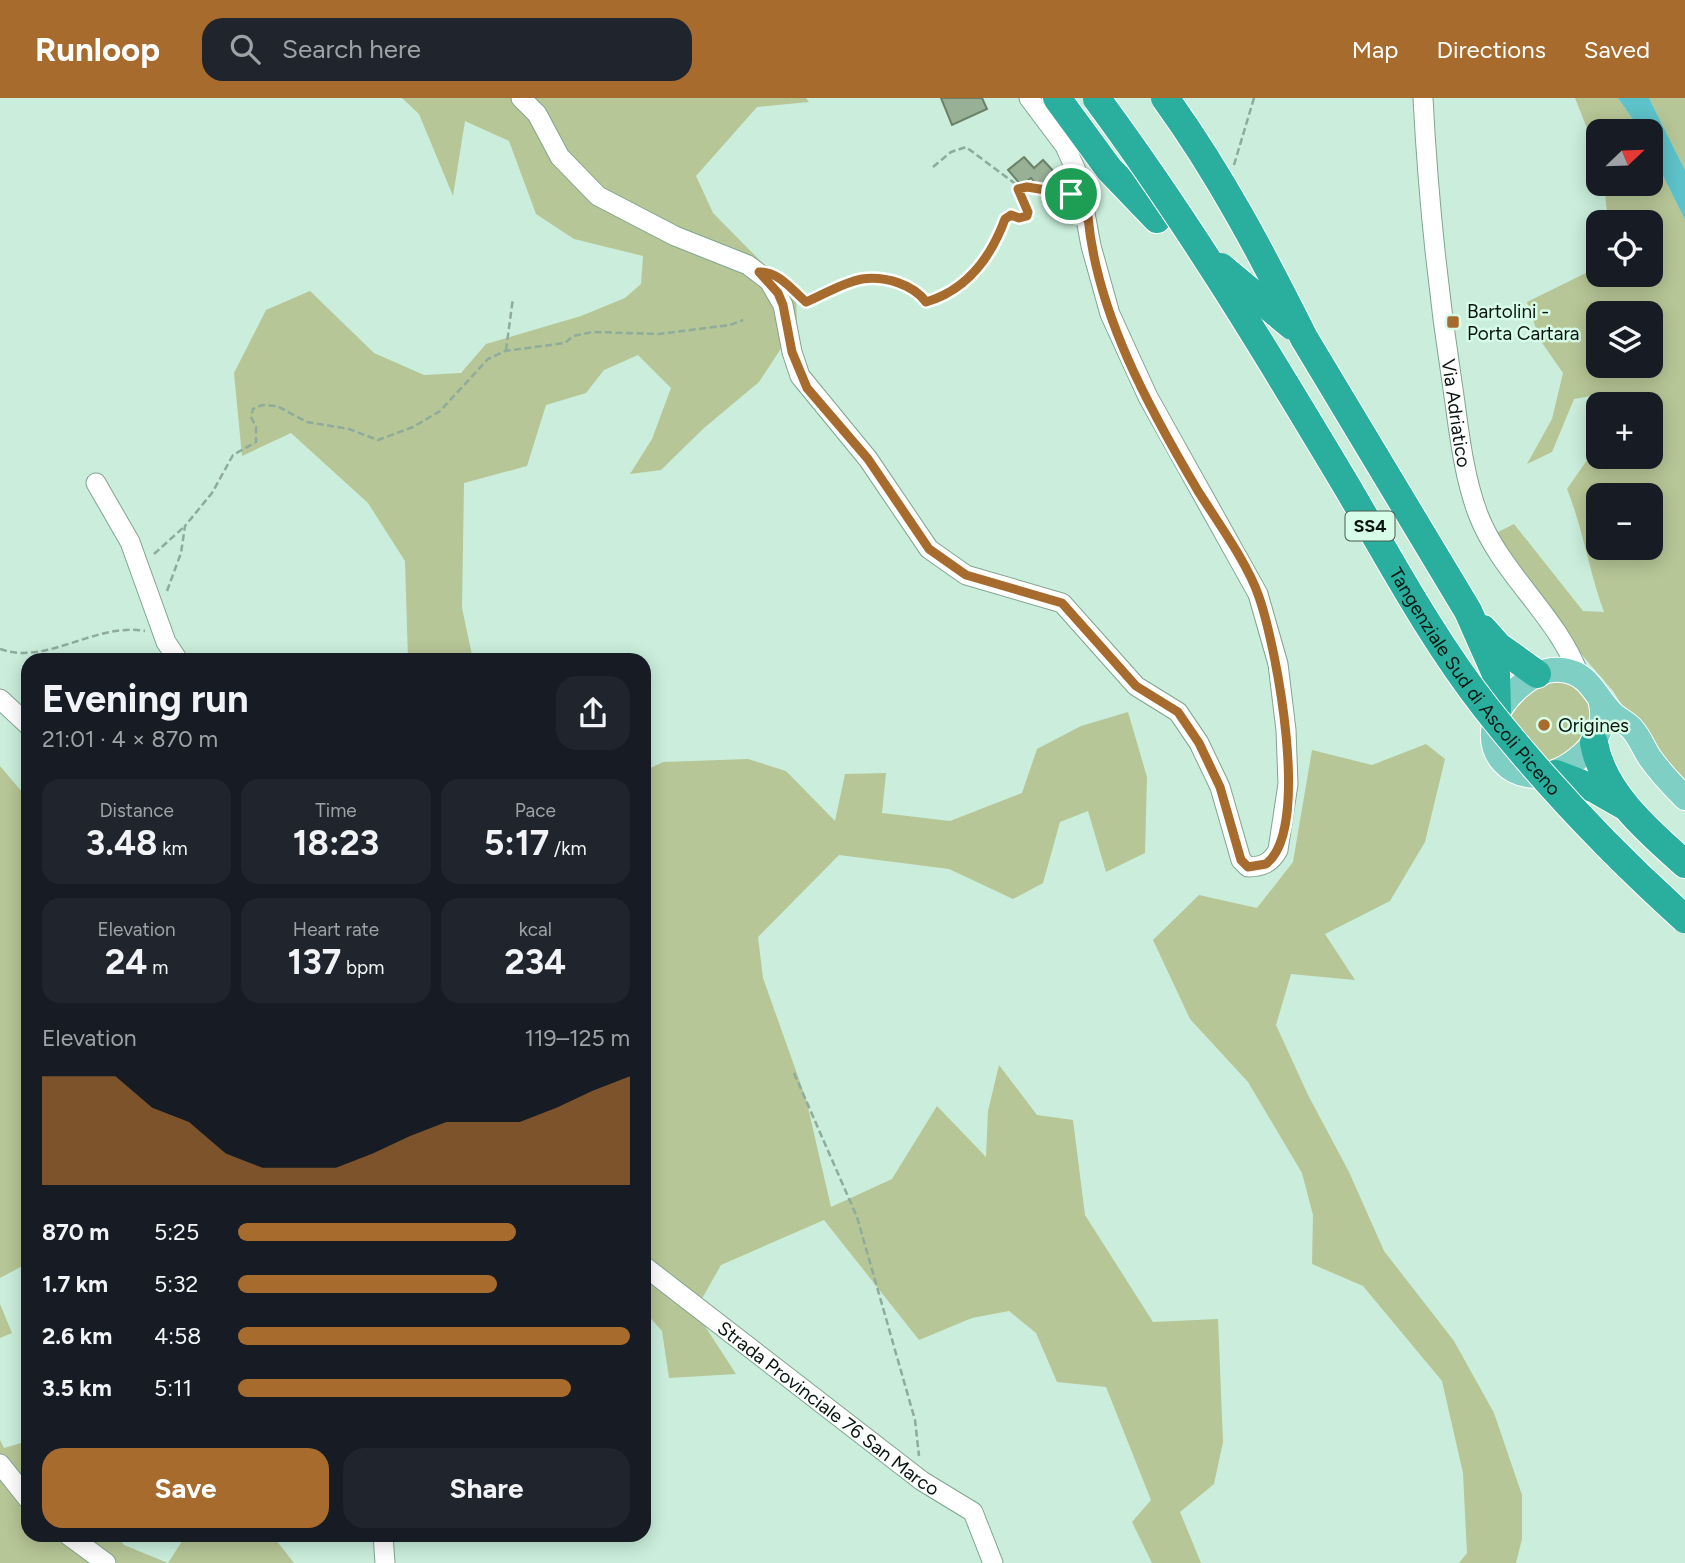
<!DOCTYPE html>
<meta charset="utf-8">
<style>
:root{--surface:#171b24;--page:#20242c;--text:#f1f3f6;--muted:#9ea1a6;--accent:#a76b2e}
body{margin:0;font-family:Figtree,sans-serif;background:var(--page);color:var(--text);height:100vh;display:flex;flex-direction:column;font-size:26px;white-space:nowrap}
*{box-sizing:border-box;margin:0}
p{font-size:23px;color:var(--muted)}
.icon{flex:none;width:38px;height:38px;fill:none;stroke:currentColor;stroke-width:2;stroke-linecap:round;stroke-linejoin:round}
.map{position:relative;flex:1;overflow:hidden}
.sheet{position:absolute;left:21px;top:555px;width:630px;height:889px;display:flex;flex-direction:column;background:var(--surface);border-radius:21px;box-shadow:0 4px 18px #0003}
.sheet>*{flex:none}
.needle{width:46px;rotate:67deg}
.controls{position:absolute;left:1586px;top:21px;display:grid;gap:14px}
.controls a{display:grid;place-items:center;width:77px;height:77px;border-radius:14px;background:var(--surface);box-shadow:0 4px 18px #0003;font-size:35px}
.pin{position:absolute;display:grid;place-items:center;width:60px;height:60px;color:#fff;margin:-30px;border:4px solid #fff;border-radius:50%;box-shadow:0 2px 7px #0007}
.round{display:grid;place-items:center;flex:none;width:74px;height:74px;border-radius:21px;background:var(--page)}
.summary{display:flex;align-items:center;justify-content:space-between;height:119px;padding:0 21px}
h1{font-size:38px;font-weight:700;line-height:52px}
.figures{display:grid;grid-template-columns:repeat(3,1fr);gap:10px;height:119px;padding:7px 21px}
.figures div{display:grid;align-content:center;border-radius:18px;background:var(--page);text-align:center}
.figures b{font-size:35px;font-weight:700}
.figures small{font-size:19px;font-weight:400}
.figures p{font-size:19px}
.chart{height:196px;padding:14px 21px}
.chart p{display:flex;justify-content:space-between}
.chart svg{width:100%;height:126px;margin-top:7px;fill:var(--accent);opacity:.7}
.action{display:flex;gap:14px;margin-top:auto;padding:14px 21px}
.action a{flex:1;height:80px;border-radius:21px;background:var(--accent);color:#fff;font-size:28px;font-weight:700;line-height:80px;text-align:center}
.action a+a{background:var(--page);color:var(--text)}
ul{padding:0 21px;list-style:none;font-size:23px}
li{display:grid;grid-template-columns:112px 84px 1fr;align-items:center;height:52px}
li i{height:18px;border-radius:9px;background:var(--accent)}
header{display:flex;align-items:center;gap:42px;box-sizing:border-box;height:98px;padding:0 35px;background:var(--accent);color:#fff}
header strong{font-size:33px}
nav{display:flex;gap:38px;margin-inline-start:auto;font-size:24px}
.search{width:490px;height:63px;background:var(--page);display:flex;align-items:center;gap:18px;box-sizing:border-box;padding:0 24px;border-radius:21px;color:var(--muted);font-size:26px}
.map>svg:first-child{display:block}
.green{fill:#b6c696;fill-rule:evenodd}
.water{fill:#5dc2c9}
.building{fill:#98b096;stroke:#6a8168;stroke-width:2}
.lines{fill:none;stroke-linecap:round;stroke-linejoin:round}
.minor-casing{stroke:#82a492;stroke-width:21}
.major-casing{stroke:#fff;stroke-width:26}
.highway-casing{stroke:#fff;stroke-width:30}
.path{stroke:#8eab9c;stroke-width:2.5;stroke-dasharray:7 3.5;stroke-linecap:butt}
.minor{stroke:#fff;stroke-width:19}
.major{stroke:#7fcfc5;stroke-width:24}
.highway{stroke:#2aaf9e;stroke-width:28}
.highway-bridge-casing{stroke:#fff;stroke-width:30;stroke-linecap:butt}
.highway-bridge{stroke:#2aaf9e;stroke-width:28}
.route-casing{stroke:#fff;stroke-width:14}
.route{stroke:#a76b2e;stroke-width:9}
.poi-dot{fill:#a76b2e;stroke:#d7fce8;stroke-width:2.5}
.labels{text-anchor:middle;stroke-width:5;stroke-linejoin:round;paint-order:stroke}
.shield{fill:#d7fce8;stroke:#475b50;stroke-width:2}
.shield-label{font-size:18px;font-weight:bold;fill:#09160f}
.poi-label{font-size:19px;fill:#09160f;stroke:#d7fce8;text-anchor:start}
.street-label{font-size:19px;fill:#09160f;stroke:#d7fce8}
</style>
<header>
<strong>Runloop</strong>
<div class="search"><svg class="icon" aria-label="search" viewBox="0 0 24 24"><circle cx="10" cy="10" r="6"/><path d="M15 15l6 6"/></svg>Search here</div>
<nav><a>Map</a><a>Directions</a><a>Saved</a></nav>
</header>
<div class="map">
<svg width="1685" height="1465" viewBox="0 0 1685 1465">
<rect width="100%" height="100%" fill="#caeedb"/>
<g class="green">
<polygon points="402,0 806,0 809,4 757,9 696,78 713,115 796,199 797,226 759,284 704,330 661,372 630,376 652,341 671,290 638,257 604,272 586,295 546,307 527,368 464,385 462,510 473,562 408,562 405,463 368,405 291,335 242,358 234,275 266,212 310,193 374,255 424,277 461,275 486,246 581,218 625,200 641,186 643,158 574,141 536,116 509,43 465,23 453,98 419,16"/>
<polygon points="1575,0 1618,0 1641,33 1598,33 1598,58"/>
<polygon points="1649,0 1685,0 1685,72"/>
<path d="M1650 52 1685 122V681L1641 637 1613 593 1504 466 1498 434 1514 426 1583 513 1604 514C1589 473 1583 431 1567 391L1594 352 1598 328V359H1650V306H1601L1602 296 1574 301 1552 354 1527 366 1552 321 1563 275 1540 242 1527 204 1598 169V177H1650V124H1608L1604 86H1650ZM1598 215H1650V268H1598ZM1598 397H1650V450H1598Z"/>
<polygon points="1547,581 1573,585 1591,605 1591,631 1564,661 1533,670 1506,614"/>
<polygon points="1128,614 1147,679 1145,755 1106,774 1088,713 1060,724 1043,785 1013,801 949,771 839,757 758,839 763,880 806,1001 831,1109 892,1081 937,1008 986,1059 988,1013 999,967 1037,1017 1073,1022 1085,1117 1153,1224 1218,1221 1223,1344 1214,1386 1180,1414 1201,1465 1152,1465 1132,1424 1151,1402 1106,1289 1057,1284 1036,1235 1009,1213 972,1220 919,1242 824,1122 721,1167 695,1213 736,1276 669,1280 662,1233 644,1213 644,673 663,664 748,661 786,673 835,723 845,676 886,675 882,715 950,723 1022,695 1037,651 1081,628"/>
<polygon points="1426,646 1445,661 1425,744 1390,803 1325,836 1355,882 1291,876 1276,927 1308,997 1349,1074 1384,1153 1454,1243 1494,1315 1522,1397 1522,1441 1516,1465 1459,1465 1467,1455 1463,1375 1442,1283 1363,1188 1312,1166 1313,1117 1302,1075 1248,984 1190,921 1153,842 1199,797 1257,810 1293,764 1312,652 1372,667"/>
<polygon points="0,668 28,701 28,1165 0,1180"/>
<polygon points="0,1206 12,1235 0,1240"/>
<polygon points="0,1342 4,1350 28,1343 28,1437 117,1437 124,1447 168,1465 186,1437 272,1437 294,1465 0,1465"/>
</g>
<polygon class="water" points="1618,0 1649,0 1685,72 1685,122 1650,52 1650,33 1641,33"/>
<g class="building">
<polygon points="941,0 982,0 987,11 952,27"/>
<polygon points="1024,59 1034,70 1043,62 1057,77 1041,91 1031,80 1021,87 1008,72"/>
</g>
<g class="lines">
<g class="minor-casing">
<g id="minor">
<path d="M521 0 537 16 560 59 598 98 675 138 748 167 769 183 783 207 792 254 800 278 868 361 929 451 966 477 1062 505 1136 588 1178 614 1199 645 1220 689 1241 762 1248 769C1262 769 1271 765 1278 752L1288 686 1286 632 1278 566 1258 496 1148 299 1110 216 1091 148 1078 77 1065 48 1029 0"/>
<path id="s1" d="M1423 0C1428 98 1438 194 1453 291 1459 332 1463 376 1478 416 1501 476 1557 517 1579 577"/>
<polyline points="96,385 130,444 166,544 178,562"/>
<polyline points="0,601 28,627"/>
<path id="s2" d="M644 1168 922 1383 973 1414 993 1465"/>
<polyline points="0,1366 28,1401"/>
<polyline points="68,1437 106,1465"/>
<polyline points="383,1437 385,1465"/>
</g>
</g>
<g class="major-casing">
<path id="major" d="M1600 601C1606 624 1600 641 1582 657 1519 713 1456 643 1519 589 1532 578 1545 570 1562 572 1590 575 1595 599 1613 616 1619 622 1628 625 1633 632 1640 640 1644 651 1650 660 1660 674 1673 688 1685 700"/>
</g>
<g class="highway-casing">
<g id="highway">
<polyline points="1057,0 1109,71 1157,121"/>
<polyline points="1304,240 1468,513 1496,576 1497,612"/>
<polyline points="1483,531 1498,548 1537,576"/>
<path d="M1594 645C1603 695 1649 734 1685 766"/>
<polyline points="1556,676 1595,691 1623,707"/>
</g>
</g>
<g class="path">
<polyline points="1234,67 1254,0"/>
<polyline points="933,69 951,54 966,49 1021,90 1062,94"/>
<path d="M797 196 806 204C823 197 844 184 862 182 885 178 913 186 926 204 967 192 991 160 1005 121L1011 117 1019 120 1027 118 1028 114 1019 94 1021 90"/>
<polyline points="506,252 513,200"/>
<polyline points="154,456 185,428"/>
<polyline points="167,493 181,455 185,428 212,395 233,357 256,344 256,329 251,319 253,311 262,307 277,308 307,324 349,331 378,342 413,329 440,313 488,261 505,253 565,245 573,238 593,234 659,236 730,227 743,222"/>
<path d="M0 551C47 568 95 524 145 533"/>
<polyline points="794,975 857,1119 915,1322 919,1358"/>
</g>
<use href="#minor" class="minor"/>
<use href="#major" class="major"/>
<use href="#highway" class="highway"/>
<g class="highway-bridge-casing">
<g id="highway-bridge">
<path d="M1165 0C1220 76 1262 156 1304 240"/>
<path id="s3" d="M1097 1C1188 124 1267 255 1346 387 1390 462 1432 541 1486 610 1546 686 1613 756 1685 821"/>
<polyline points="1221,169 1292,228"/>
</g>
</g>
<use href="#highway-bridge" class="highway-bridge"/>
</g>
<g class="lines">
<g class="route-casing">
<path id="route" d="M1027 89 1071 96 1076 120 1088 119C1097 216 1149 310 1198 393 1217 423 1248 466 1259 499 1276 548 1312 731 1266 766L1248 769 1241 762 1220 689 1199 645 1178 614 1136 588 1062 505 966 477 929 451 868 361 807 290 792 254 783 207 778 195 759 174C778 173 792 192 806 204 823 197 844 184 862 181 885 178 913 186 926 204 967 192 991 159 1005 121L1011 117 1019 120 1027 118 1028 114 1018 91Z"/>
</g>
<use href="#route" class="route"/>
</g>
<g class="poi-dot">
<rect x="1446" y="217" width="14" height="14" rx="3.5"/>
<circle cx="1544" cy="627" r="7"/>
</g>
<g class="labels">
<rect class="shield" x="1345.5" y="413.5" width="49" height="29" rx="5"/>
<g class="shield-label">
<text x="1370" y="434">SS4</text>
</g>
<g class="poi-label">
<text x="1467" y="220">Bartolini -<tspan x="1467" dy="22">Porta Cartara</tspan></text>
<text x="1558" y="634">Origines</text>
</g>
<g class="street-label">
<text dy="7" stroke="none"><textPath href="#s1" startOffset="317">Via Adriatico</textPath></text>
<text dy="7" stroke="none"><textPath href="#s3" startOffset="695">Tangenziale Sud di Ascoli Piceno</textPath></text>
<text dy="7" stroke="none"><textPath href="#s2" startOffset="233">Strada Provinciale 76 San Marco</textPath></text>
</g>
</g>
</svg>
<div class="controls">
<a><svg class="needle" viewBox="-14 -14 28 28"><path d="M0-13l5 13h-10z" fill="#e53935"/><path d="M0 13l5-13h-10z" fill="#9ea1a6"/></svg></a>
<a><svg class="icon" aria-label="locate" viewBox="0 0 24 24"><circle cx="12" cy="12" r="6"/><path d="M12 2v4M12 18v4M2 12h4M18 12h4"/></svg></a>
<a><svg class="icon" aria-label="layers" viewBox="0 0 24 24"><path d="M12 4l9 5-9 5-9-5zM3 14l9 5 9-5"/></svg></a>
<a>+</a>
<a>−</a>
</div>
<div class="pin" style="left:1071px;top:96px;background:#1e9e55"><svg class="icon" aria-label="arrive" viewBox="0 0 24 24"><path d="M6 21V4h12l-3 4 3 4H6"/></svg></div>
<section class="sheet">
<div class="summary"><div><h1>Evening run</h1><p>21:01 · 4 × 870 m</p></div><a class="round"><svg class="icon" aria-label="share" viewBox="0 0 24 24"><path d="M12 15V3M7 8l5-5 5 5M5 13v7h14v-7"/></svg></a></div>
<div class="figures">
<div><p>Distance</p><b>3.48<small> km</small></b></div>
<div><p>Time</p><b>18:23</b></div>
<div><p>Pace</p><b>5:17<small> /km</small></b></div>
</div>
<div class="figures">
<div><p>Elevation</p><b>24<small> m</small></b></div>
<div><p>Heart rate</p><b>137<small> bpm</small></b></div>
<div><p>kcal</p><b>234</b></div>
</div>
<div class="chart"><p><span>Elevation</span>119–125 m</p>
<svg viewBox="0 0 160 44" preserveAspectRatio="none"><path d="M0 44V6L10 6L20 6L30 17L40 22L50 33L60 38L70 38L80 38L90 33L100 27L110 22L120 22L130 22L140 17L150 11L160 6V44z"/></svg>
</div>
<ul>
<li><b>870 m</b>5:25<i style="width:71%"></i></li>
<li><b>1.7 km</b>5:32<i style="width:66%"></i></li>
<li><b>2.6 km</b>4:58<i style="width:100%"></i></li>
<li><b>3.5 km</b>5:11<i style="width:85%"></i></li>
</ul>
<div class="action"><a>Save</a><a>Share</a></div>
</section>
</div>
